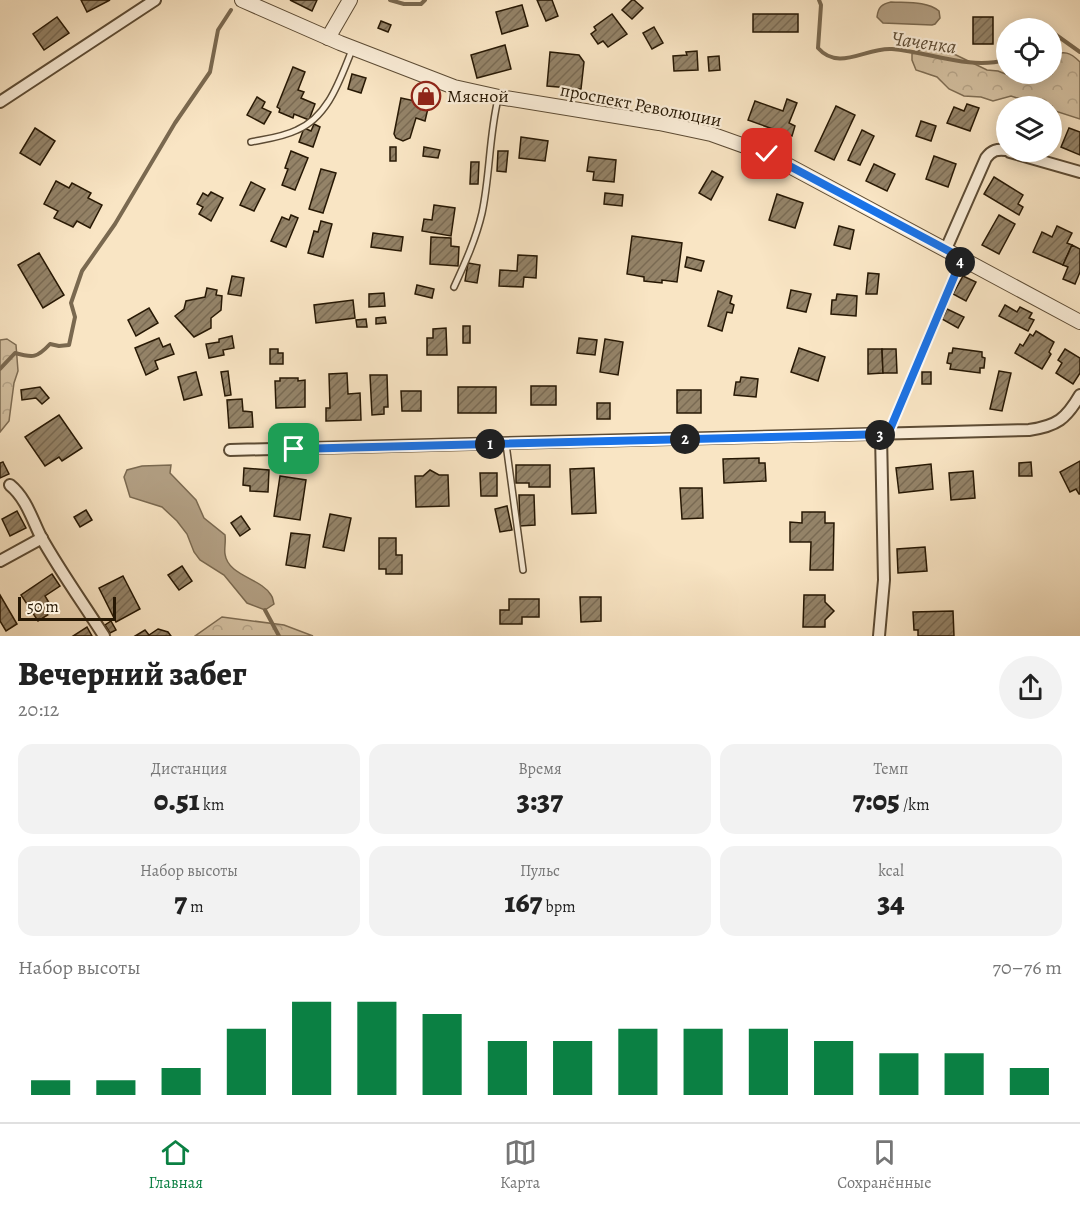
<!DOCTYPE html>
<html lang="ru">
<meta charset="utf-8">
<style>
:root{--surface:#fff;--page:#f2f2f2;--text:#222;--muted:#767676;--line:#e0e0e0;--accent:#0b8043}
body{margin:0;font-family:Alegreya,serif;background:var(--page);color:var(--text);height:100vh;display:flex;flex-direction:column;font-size:22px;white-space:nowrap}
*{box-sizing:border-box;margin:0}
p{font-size:20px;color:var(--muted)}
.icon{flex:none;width:33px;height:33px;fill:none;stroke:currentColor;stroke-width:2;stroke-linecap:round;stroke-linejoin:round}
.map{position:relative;height:636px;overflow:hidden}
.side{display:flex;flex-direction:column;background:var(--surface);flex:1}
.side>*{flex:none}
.buttons{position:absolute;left:996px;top:18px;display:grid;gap:12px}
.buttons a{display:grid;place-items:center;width:66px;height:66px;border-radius:50%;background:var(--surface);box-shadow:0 3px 15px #0003;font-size:30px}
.scale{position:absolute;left:18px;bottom:15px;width:98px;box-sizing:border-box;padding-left:6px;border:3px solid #271804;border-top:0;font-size:16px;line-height:21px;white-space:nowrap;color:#271804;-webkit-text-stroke:4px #fbeed9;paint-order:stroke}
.pin{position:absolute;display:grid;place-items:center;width:51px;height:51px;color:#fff;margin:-26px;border-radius:12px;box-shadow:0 3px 9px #0006}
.km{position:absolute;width:30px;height:30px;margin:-15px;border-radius:50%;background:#222;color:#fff;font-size:16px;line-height:30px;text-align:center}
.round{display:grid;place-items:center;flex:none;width:63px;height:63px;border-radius:32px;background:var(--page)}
.summary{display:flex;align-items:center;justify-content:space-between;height:102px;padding:0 18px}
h1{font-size:33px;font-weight:800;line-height:45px}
.stats{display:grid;grid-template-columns:repeat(3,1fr);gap:9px;height:102px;padding:6px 18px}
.stats div{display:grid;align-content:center;border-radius:15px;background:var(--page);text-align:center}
.stats b{font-size:30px;font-weight:800}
.stats small{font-size:16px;font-weight:400}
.stats p{font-size:16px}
.chart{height:168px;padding:12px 18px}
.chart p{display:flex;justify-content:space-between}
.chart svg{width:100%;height:108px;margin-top:6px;stroke:var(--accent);stroke-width:6}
.tabs{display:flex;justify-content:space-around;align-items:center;height:84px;border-top:2px solid var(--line);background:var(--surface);font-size:16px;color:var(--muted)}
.tabs a{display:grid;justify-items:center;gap:3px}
.tabs .current{color:var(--accent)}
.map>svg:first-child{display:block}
.forest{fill:url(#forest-crowns);stroke:#7e6d54;stroke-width:1.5}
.water{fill:#b29f83;stroke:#7a6950;stroke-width:1.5}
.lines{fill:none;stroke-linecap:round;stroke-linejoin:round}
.stream{stroke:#7a6950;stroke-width:4}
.building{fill:url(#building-hatch);stroke:#271804;stroke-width:1.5}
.service-casing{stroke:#5c4b34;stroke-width:8}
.minor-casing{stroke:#5c4b34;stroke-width:14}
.tertiary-casing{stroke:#5c4b34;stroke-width:16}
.service{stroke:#fbeed9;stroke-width:5}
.minor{stroke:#fbeed9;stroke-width:10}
.tertiary{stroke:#fbeed9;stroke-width:14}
.route-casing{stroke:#fff;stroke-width:12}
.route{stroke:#1a73e8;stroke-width:8}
.labels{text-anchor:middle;stroke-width:4.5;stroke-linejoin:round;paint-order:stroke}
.poi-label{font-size:18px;fill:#271804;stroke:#fbeed9;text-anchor:start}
.street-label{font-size:18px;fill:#271804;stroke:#fbeed9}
.water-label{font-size:20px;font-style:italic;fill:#5f4e37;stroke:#fbeed9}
</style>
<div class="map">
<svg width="1080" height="636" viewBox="0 0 1080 636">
<defs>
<pattern id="forest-crowns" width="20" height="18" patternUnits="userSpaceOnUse" patternTransform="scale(1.5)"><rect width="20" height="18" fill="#d5c2a3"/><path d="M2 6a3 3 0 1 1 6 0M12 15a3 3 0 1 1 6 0" fill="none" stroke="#b7a68b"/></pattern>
<pattern id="building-hatch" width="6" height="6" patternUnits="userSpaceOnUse" patternTransform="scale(1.5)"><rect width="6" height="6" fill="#948368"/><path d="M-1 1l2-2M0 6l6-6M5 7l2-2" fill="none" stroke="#796a53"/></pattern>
</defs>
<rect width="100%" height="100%" fill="#f9e5c4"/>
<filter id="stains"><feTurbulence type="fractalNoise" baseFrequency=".00333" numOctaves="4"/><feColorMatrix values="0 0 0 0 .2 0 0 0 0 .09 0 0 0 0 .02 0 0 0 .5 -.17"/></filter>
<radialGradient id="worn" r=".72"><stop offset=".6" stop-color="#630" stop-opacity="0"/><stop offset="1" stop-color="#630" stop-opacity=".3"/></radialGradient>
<g class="forest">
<path d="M922 49H934L938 52 954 54 987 70 998 71 1008 75 1024 78 1027 74H1052V57C1063 49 1071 53 1080 62V119L1052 110V106H1042L1011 96 993 101 981 97 964 96 949 89 937 77 916 70 912 60V54Z"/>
<polygon points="7,339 16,345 18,371 14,383 9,421 0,432 0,340"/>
<polygon points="222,617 284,625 313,636 195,636"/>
</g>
<g class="water">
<path d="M891 2C907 3 927 1 939 11L940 18 935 24 932 25 883 23 877 17C878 7 882 4 891 2Z"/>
<path d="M171 465 170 473 196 500 204 518 225 535C226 542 224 549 225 554 228 576 261 578 271 595 273 597 273 601 274 604L265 610 247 603 224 575 200 560 194 552 187 534 177 521 162 507 130 497 124 477 127 470 142 466Z"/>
</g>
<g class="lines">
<g class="stream">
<polyline points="390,0 404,4 421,4 425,0"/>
<path d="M819 0 821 5 818 48C839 72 866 47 892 49 930 52 968 70 1006 60"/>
<polyline points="1052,32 1080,52"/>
<path d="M0 369 15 353C33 358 37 358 50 344L59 346 69 345 75 317 71 303 82 271 115 224 175 123 210 72 218 30 231 10"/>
<polyline points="265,610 279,636"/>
</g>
</g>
<g class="building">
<polygon points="81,0 110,0 87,12"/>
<polygon points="290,0 317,0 312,11"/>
<polygon points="537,0 552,0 558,16 546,21"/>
<polygon points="632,0 634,0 643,8 632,19 622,10"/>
<polygon points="522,5 528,26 502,34 496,12"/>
<polygon points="612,14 627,34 608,47 603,41 598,44 591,34 596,30 594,27"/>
<rect x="753" y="14" width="45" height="18"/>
<polygon points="57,17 69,33 44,50 33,34"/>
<rect x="973" y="17" width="20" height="27"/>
<polygon points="381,21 391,25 388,32 378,28"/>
<polygon points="654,27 663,43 652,49 643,33"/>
<polygon points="505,45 511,69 477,78 471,55"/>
<polygon points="697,51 698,70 674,71 673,56 687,55 686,52"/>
<polygon points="550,52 579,55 584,62 581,89 547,86"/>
<polygon points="719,56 720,70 709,71 708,57"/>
<polygon points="293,67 305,72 298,90 304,92 301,98 315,104 309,120 294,114 293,118 279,112 280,109 277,107"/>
<polygon points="352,74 366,78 361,93 348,89"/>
<polygon points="415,89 439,93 437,104 412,99"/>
<polygon points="257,97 265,102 262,108 271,112 264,124 247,115"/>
<polygon points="401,98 429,104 425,121 416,118 410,138 403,141 396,138 394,134"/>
<polygon points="787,99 797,103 789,123 795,126 792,136 748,120 755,101 783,111"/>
<polygon points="967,104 979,108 970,131 947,123 954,107 964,111"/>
<polygon points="836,106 855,115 834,160 815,151"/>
<polygon points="921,121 936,126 931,141 916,136"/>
<polygon points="314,124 320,127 313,147 299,142 304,128 311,131"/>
<polygon points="35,128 55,141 40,165 20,153"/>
<polygon points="1069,128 1080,132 1080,155 1061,147"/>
<polygon points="862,130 874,136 860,165 848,160"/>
<polygon points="521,137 548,141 545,161 519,158"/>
<rect x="390" y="147" width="6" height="14"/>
<polygon points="424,147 440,150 438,158 423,156"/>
<polygon points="291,151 308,158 295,190 282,185 288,169 285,168"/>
<polygon points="498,151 508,151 506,172 497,171"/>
<polygon points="934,156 956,164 948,187 926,179"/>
<polygon points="589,157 616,160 614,182 593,180 594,172 587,171"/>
<polygon points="471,162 479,162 478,184 470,184"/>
<polygon points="874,164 895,174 887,191 866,181"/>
<polygon points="321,169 336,173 323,213 309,209"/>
<polygon points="712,171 723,177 711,200 699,193"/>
<polygon points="994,177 1023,195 1018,204 1023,207 1019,215 984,194"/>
<polygon points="56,181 69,188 72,183 91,193 88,198 102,205 90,228 77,221 73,227 54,218 58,211 44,204"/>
<polygon points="251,182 265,189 254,211 240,205"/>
<polygon points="211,192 223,198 211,221 199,214 203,207 197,204 203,193 208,196"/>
<polygon points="605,193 623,195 622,206 604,204"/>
<polygon points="777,194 803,203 795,228 769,220"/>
<polygon points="434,205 455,208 451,236 422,231 424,219 432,220"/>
<polygon points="291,215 298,218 286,247 271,241 282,217 289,220"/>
<polygon points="999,215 1015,224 999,254 982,245"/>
<polygon points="321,221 332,224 323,257 308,253 314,231 318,232"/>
<polygon points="839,226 854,230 850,249 834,245"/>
<polygon points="1057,226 1072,233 1067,243 1072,245 1063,265 1033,252 1042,232 1052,237"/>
<polygon points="373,233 403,237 401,251 371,247"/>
<polygon points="632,236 682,243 677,282 662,280 662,283 644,281 644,277 627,274"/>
<polygon points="431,237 451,238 451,246 459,247 458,266 430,264"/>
<polygon points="1072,245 1080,249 1080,272 1075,284 1063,279 1068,267 1063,265"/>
<polygon points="39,253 64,295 43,308 18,265"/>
<polygon points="518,255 537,256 536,278 524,277 523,287 499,286 500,270 517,271"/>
<polygon points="687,257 704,261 701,271 685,267"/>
<polygon points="468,263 480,265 477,283 465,281"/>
<polygon points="868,273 879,274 877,294 866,294"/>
<polygon points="232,276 244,278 241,296 228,294"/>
<polygon points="963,276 976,282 966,301 953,294"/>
<polygon points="417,285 434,289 432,298 415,294"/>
<polygon points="207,288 217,290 216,295 222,296 221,310 211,318 211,328 194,337 175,316 184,309 186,301 205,297"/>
<polygon points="791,290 811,294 806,312 787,308"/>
<polygon points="718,291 732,296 730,303 734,305 732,313 727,312 722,331 708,326"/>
<polygon points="384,293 385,306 369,307 369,294"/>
<polygon points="837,294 857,296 856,316 831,314 832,300 836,300"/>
<polygon points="353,300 355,318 316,323 314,305"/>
<polygon points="1005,305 1017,312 1020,307 1032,313 1029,318 1034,320 1028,331 999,316"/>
<polygon points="149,308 158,323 136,336 128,320"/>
<polygon points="947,309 964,317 958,328 942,319"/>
<polygon points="385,317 386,323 376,324 376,318"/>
<polygon points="366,319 367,327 357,327 356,320"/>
<rect x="463" y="326" width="7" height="17"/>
<polygon points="446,328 447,355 427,355 427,338 433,338 433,329"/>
<polygon points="1036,331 1054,342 1049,352 1051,354 1042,369 1015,353 1020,344 1023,346 1030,334 1033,336"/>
<polygon points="232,336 234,348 223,350 224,355 209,358 206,344 219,342 219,339"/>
<polygon points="159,338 163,347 170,344 174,354 155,361 158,369 146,375 135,348"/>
<polygon points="579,338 597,340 595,355 577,353"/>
<polygon points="605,339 623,342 618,375 600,372"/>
<polygon points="799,348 825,357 818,381 791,372"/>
<polygon points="953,348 982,352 982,357 985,358 984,368 980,368 980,373 950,369 951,364 947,363 949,353 952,353"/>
<polygon points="270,349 278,349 278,353 283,353 283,364 270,364"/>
<polygon points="868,349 882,349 883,373 868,374"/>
<polygon points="882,349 896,349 897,373 883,373"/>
<polygon points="1065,349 1080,358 1080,373 1073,384 1056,373 1062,363 1058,360"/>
<polygon points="228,371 231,395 225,396 221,372"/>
<polygon points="999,371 1011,373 1002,411 990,409"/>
<polygon points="196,372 202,395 184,400 178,377"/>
<rect x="922" y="372" width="9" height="12"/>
<polygon points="347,373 348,394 360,393 361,420 326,421 326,408 330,408 329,374"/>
<polygon points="370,375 387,375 388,407 384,407 384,414 372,415"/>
<polygon points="741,377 758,379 756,397 734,395 736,382 740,382"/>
<polygon points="280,378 298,378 298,381 305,380 305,407 276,408 275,381 280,381"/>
<rect x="531" y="386" width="25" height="19"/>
<polygon points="40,387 49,398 42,404 36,398 22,400 21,390"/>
<rect x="458" y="387" width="38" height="26"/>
<rect x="677" y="390" width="24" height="23"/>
<polygon points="401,391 421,391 421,411 402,411"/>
<polygon points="242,399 243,411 252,412 253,427 229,428 227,400"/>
<rect x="597" y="403" width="13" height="16"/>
<polygon points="59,415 82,448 62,461 59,457 45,466 25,437"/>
<polygon points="759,458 759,463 765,463 766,481 724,483 723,459"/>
<polygon points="1080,461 1080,494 1079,494 1076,489 1070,492 1060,472"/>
<polygon points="3,462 9,474 0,478 0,463"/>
<polygon points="1031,462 1032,476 1019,476 1019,463"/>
<polygon points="931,464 933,489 899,493 896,468"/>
<polygon points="516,465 550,465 550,487 529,487 529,483 516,483"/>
<polygon points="244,468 269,470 268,492 250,491 250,486 243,485"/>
<polygon points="594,468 596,513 572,514 570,469"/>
<polygon points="430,470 439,475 448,475 449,506 416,507 415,476 423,476"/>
<polygon points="973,471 975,498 951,500 949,473"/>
<polygon points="480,473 497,473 497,496 481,496"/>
<polygon points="280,476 306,480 300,520 274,516"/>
<polygon points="680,488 702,488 703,518 682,519"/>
<polygon points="519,495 534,495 535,525 520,526"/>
<polygon points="507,506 512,530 500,532 495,509"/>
<polygon points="86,510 92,520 80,527 74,517"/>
<polygon points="17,511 26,528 10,536 2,519"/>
<polygon points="802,512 825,512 825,523 834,523 833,570 810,570 811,542 790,542 790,522 802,523"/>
<polygon points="330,514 351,518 344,551 323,547"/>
<polygon points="241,516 250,529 240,536 231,523"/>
<polygon points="291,533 310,535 305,568 286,565"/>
<polygon points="379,538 396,538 396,555 402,555 402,574 386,574 386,569 379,569"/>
<polygon points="925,547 927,571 898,573 897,549"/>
<polygon points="182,566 192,581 179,590 168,575"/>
<polygon points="52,574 60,586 45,596 54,611 38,621 21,595"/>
<polygon points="123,576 140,609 116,622 99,588"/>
<polygon points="0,595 17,624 6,631 0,621"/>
<polygon points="804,595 825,595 825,602 834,611 825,620 825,627 803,627"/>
<polygon points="580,597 601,597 601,621 581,622"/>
<polygon points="509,599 539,599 539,617 522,617 522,624 500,624 500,610 509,610"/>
<polygon points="953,611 954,636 918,636 918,630 914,630 913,612"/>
<polygon points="111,621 116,630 110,633 105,625"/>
<polygon points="87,627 92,636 73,636"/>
<polygon points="158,629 168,632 171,636 135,636 145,630 149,635"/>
</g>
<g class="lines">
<g class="service-casing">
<g id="service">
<path d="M251 142C266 139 283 137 297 130 329 116 340 79 352 50"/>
<path d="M454 287C465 263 476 239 482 213 490 176 489 136 498 99"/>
<polyline points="889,433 962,259"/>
<polyline points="506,444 523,570"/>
</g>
</g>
<g class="minor-casing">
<g id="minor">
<polyline points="0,102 155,0"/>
<polyline points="1010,152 1080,172"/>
<path d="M946 249 986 158C992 150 997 149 1006 150"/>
<path d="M230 450 1029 430C1057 426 1066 419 1080 395"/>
<path d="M10 485C26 498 32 519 41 537 60 571 83 603 104 636"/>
<polyline points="0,561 42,538"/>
<polyline points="879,636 884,580 881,435"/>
</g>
</g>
<g class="tertiary-casing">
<g id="tertiary">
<polyline points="242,0 340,43 454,87 499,97 659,123 711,134 767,154 1080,322"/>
<polyline points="328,38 350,0"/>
</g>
</g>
<use href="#service" class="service"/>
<use href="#minor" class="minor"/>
<use href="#tertiary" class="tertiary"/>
</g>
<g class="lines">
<g class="route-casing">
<polyline id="route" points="294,449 888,434 962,258 767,154"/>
</g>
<use href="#route" class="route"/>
</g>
<defs>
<g id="shop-ring" transform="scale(1.5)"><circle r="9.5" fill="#fbeed9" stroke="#8f2418" stroke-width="1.5"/><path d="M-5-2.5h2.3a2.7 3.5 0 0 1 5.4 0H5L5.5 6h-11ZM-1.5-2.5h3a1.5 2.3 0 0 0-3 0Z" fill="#8f2418"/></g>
</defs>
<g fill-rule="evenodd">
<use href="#shop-ring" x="426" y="96"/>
</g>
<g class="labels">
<g class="poi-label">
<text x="447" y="102">Мясной</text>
</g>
<g class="street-label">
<text transform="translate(641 105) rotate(11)" y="6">проспект Революции</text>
</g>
<g class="water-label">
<text transform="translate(924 42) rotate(8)" y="7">Чаченка</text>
</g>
</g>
<rect width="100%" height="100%" filter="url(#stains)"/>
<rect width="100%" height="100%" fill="url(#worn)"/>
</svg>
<div class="buttons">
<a><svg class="icon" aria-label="locate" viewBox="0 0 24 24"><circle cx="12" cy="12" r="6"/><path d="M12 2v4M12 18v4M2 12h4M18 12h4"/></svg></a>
<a><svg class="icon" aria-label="layers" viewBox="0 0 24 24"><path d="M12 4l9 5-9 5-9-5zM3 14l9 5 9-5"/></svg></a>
</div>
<div class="scale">50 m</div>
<div class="pin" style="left:294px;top:449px;background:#1e9e55"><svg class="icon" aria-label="arrive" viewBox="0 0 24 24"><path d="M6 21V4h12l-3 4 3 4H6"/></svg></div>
<div class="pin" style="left:767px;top:154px;background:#d93025"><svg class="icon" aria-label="check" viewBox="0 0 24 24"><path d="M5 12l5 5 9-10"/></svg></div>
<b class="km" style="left:490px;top:444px">1</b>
<b class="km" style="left:685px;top:439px">2</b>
<b class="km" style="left:880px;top:435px">3</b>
<b class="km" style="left:960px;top:262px">4</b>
</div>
<section class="side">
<div class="summary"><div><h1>Вечерний забег</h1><p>20:12</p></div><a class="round"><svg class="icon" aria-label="share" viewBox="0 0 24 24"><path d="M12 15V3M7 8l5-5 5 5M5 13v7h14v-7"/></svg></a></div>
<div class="stats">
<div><p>Дистанция</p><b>0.51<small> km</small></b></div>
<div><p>Время</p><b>3:37</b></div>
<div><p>Темп</p><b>7:05<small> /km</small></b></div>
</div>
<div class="stats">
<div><p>Набор высоты</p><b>7<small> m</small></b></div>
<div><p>Пульс</p><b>167<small> bpm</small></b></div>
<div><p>kcal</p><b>34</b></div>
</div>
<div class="chart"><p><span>Набор высоты</span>70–76 m</p>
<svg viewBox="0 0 160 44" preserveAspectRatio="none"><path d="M5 44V38M15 44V38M25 44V33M35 44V17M45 44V6M55 44V6M65 44V11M75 44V22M85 44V22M95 44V17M105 44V17M115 44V17M125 44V22M135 44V27M145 44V27M155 44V33"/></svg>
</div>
</section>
<nav class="tabs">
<a class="current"><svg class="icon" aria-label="home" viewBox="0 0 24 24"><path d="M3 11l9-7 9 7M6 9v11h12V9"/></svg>Главная</a>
<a><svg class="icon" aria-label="map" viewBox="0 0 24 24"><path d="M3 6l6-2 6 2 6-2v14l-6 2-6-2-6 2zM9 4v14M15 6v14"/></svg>Карта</a>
<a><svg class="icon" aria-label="saved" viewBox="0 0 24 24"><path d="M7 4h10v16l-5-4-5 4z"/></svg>Сохранённые</a>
</nav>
